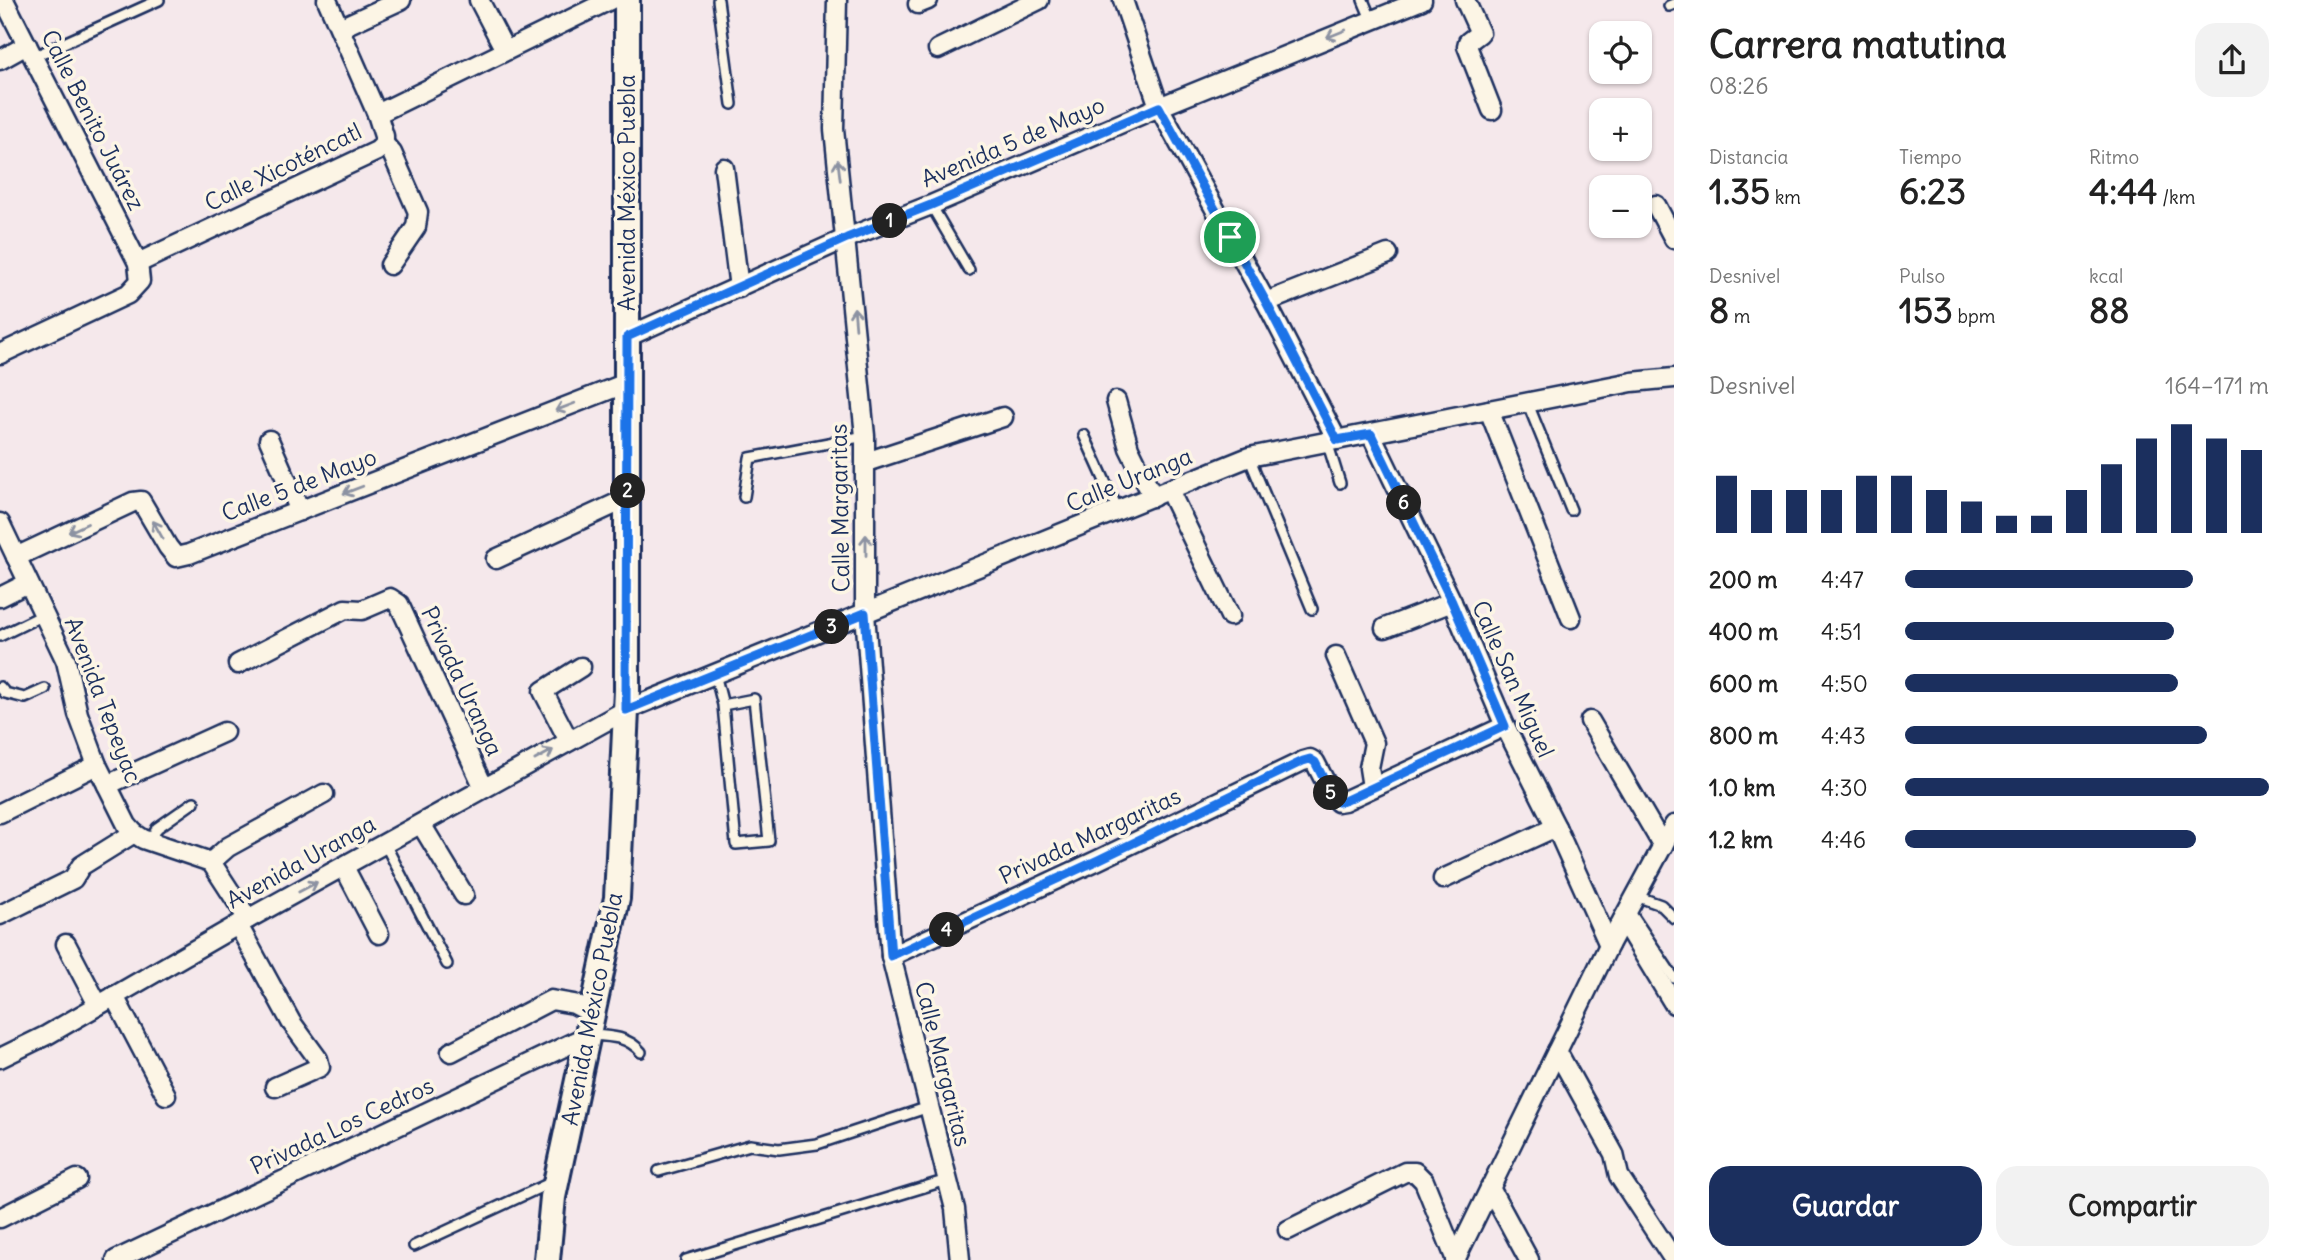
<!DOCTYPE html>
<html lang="es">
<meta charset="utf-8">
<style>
:root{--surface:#fff;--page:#f2f2f2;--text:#222;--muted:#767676;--accent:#1b2f5e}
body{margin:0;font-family:Delius,sans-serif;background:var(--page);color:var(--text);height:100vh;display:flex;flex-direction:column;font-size:26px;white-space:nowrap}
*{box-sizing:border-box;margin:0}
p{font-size:23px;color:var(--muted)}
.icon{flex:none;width:38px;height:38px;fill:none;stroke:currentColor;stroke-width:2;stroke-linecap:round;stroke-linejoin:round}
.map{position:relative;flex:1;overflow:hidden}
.drawer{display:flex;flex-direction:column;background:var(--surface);width:630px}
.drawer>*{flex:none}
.controls{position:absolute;left:1589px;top:21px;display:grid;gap:14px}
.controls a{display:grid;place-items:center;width:63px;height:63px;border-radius:14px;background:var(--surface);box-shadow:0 2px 5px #0004;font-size:35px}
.pin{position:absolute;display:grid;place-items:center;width:60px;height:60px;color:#fff;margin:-30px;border:4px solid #fff;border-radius:50%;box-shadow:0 2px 7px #0007}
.km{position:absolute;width:35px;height:35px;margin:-18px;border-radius:50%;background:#222;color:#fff;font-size:19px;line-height:35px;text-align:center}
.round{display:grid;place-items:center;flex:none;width:74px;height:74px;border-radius:21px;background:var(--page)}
.headline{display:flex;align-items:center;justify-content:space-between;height:119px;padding:0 35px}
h1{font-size:38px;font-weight:700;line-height:52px}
.stats{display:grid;grid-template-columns:repeat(3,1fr);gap:10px;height:119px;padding:7px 35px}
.stats div{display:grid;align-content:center}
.stats b{font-size:35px;font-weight:700}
.stats small{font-size:19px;font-weight:400}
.stats p{font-size:19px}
.chart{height:196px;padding:14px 35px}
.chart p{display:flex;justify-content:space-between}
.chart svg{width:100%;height:126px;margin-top:7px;stroke:var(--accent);stroke-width:6}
.button{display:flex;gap:14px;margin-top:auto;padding:14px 35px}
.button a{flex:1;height:80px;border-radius:21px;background:var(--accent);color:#fff;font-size:28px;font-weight:700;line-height:80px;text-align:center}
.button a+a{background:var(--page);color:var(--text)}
ul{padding:0 35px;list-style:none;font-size:23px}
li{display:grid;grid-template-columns:112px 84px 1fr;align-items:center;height:52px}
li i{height:18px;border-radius:9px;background:var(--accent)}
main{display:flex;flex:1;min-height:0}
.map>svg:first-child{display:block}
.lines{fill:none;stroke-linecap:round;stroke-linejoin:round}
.service-casing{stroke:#1b2f5e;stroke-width:14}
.minor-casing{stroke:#1b2f5e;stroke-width:23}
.secondary-casing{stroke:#1b2f5e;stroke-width:30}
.service{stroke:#fcf5e5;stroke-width:9}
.minor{stroke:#fcf5e5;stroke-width:18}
.secondary{stroke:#fcf5e5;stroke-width:24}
.oneway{stroke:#8c92a2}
.route-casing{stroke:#fff;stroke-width:14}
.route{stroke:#1a73e8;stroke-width:9}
.labels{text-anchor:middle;stroke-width:7;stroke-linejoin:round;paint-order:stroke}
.street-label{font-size:23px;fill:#1b2f5e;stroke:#fcf5e5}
</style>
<main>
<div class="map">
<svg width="1674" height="1260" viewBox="0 0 1674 1260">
<rect width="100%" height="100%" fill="#f5e8eb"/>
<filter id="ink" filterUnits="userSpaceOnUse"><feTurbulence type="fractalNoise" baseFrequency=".0143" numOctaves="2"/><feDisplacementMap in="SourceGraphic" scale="14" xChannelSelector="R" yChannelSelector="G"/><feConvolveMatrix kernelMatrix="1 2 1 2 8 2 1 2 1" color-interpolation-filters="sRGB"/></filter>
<g filter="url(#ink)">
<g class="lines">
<g class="service-casing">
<g id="service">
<polyline points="718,0 732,104"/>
<polyline points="1363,0 1371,19"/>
<polyline points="1669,6 1674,4"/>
<polyline points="33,57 159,0"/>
<polyline points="931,205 969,270"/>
<polyline points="1528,404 1571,510"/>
<polyline points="1084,435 1118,510"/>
<polyline points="1325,443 1329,448 1340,483"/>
<polyline points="1249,457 1312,609"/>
<polyline points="744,497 750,458 865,436"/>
<polyline points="0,636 43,615"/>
<polyline points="715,674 723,705 736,844 769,841 754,699 723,705"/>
<polyline points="0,687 5,693 25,698 45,689"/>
<polyline points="151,841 157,828 194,802"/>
<polyline points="385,844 447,964"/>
<polyline points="1636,896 1661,905 1674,918"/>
<polyline points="1628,909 1674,978"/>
<path d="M590 1035C610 1036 628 1036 641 1052"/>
<polyline points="659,1171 750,1145 779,1149 817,1144 929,1107"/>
<polyline points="414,1246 552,1182"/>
<polyline points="686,1260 947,1180"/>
</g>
</g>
<g class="minor-casing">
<g id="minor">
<polyline points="479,0 505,50"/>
<polyline points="837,0 834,129 865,436 865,613 891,956 955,1209 960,1260"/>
<polyline points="1123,0 1159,107 1266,302 1337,440"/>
<polyline points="1465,0 1480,33 1468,42 1467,46 1492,110"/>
<polyline points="918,4 928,0"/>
<polyline points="340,28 401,0"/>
<polyline points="938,49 1039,0"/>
<polyline points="0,60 27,45"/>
<polyline points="377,114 610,0"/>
<polyline points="384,144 392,153 418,212 416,227 390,265"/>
<polyline points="724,168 739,288"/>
<polyline points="1656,205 1674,239"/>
<polyline points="138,263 377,151 384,144 384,136 377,114 327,0"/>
<polyline points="1266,302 1388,254"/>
<polyline points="627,337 847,238 931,205 1159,107 1422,0"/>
<polyline points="0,354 128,294 140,281 138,263 4,0"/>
<polyline points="1116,401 1129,448 1153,497"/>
<polyline points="1489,410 1571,618"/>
<polyline points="1371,434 1452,602 1505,726 1556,827 1609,945"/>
<polyline points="269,440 300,511"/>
<polyline points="866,462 1003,417"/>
<polyline points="1169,490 1230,616"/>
<polyline points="0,523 66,661 78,714 97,765 127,825 134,833 143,839 211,862 248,919"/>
<polyline points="16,557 133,502 141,501 168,547 176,557 189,554 629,382"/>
<polyline points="496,559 628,498"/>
<polyline points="0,597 28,583"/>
<polyline points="1385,628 1452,602"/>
<polyline points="1336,656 1374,743 1369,768 1372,787"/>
<polyline points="238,664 345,609 362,610 390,598 399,604 484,788"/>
<polyline points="1590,721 1663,846"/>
<polyline points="569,741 543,691 581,667"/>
<polyline points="107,785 224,732"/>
<polyline points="0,813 97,765"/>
<polyline points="421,824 464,895"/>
<polyline points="211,862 228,847 324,794"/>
<polyline points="344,867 379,934"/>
<polyline points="1443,879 1556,827"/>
<polyline points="0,915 73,879 81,866 134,833"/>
<polyline points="1623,920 1674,1004"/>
<polyline points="238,925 291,1022 318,1059 320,1067 275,1087"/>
<polyline points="66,944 98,1005"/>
<polyline points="891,956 1098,860 1303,761 1310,759 1315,762 1333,797 1338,802 1344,801 1505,726"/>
<polyline points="114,996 166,1095"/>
<polyline points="1557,1051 1614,1154 1619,1176 1674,1260"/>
<polyline points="451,1052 551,1000 574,1004 593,1014"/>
<polyline points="0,1058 47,1035 248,919 626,710 1249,457 1632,382 1674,378"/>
<polyline points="1490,1188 1529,1260"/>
<polyline points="0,1218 77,1179"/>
<polyline points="1288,1230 1405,1172 1415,1172 1424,1181 1456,1260"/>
<polyline points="116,1260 589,1035"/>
<polyline points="1455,1260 1609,945 1674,825"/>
</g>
</g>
<g class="secondary-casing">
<polyline id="secondary" points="547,1260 553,1197 617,898 627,690 627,0"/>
</g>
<use href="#service" class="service"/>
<use href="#minor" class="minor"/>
<use href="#secondary" class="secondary"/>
</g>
<defs><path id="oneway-shaft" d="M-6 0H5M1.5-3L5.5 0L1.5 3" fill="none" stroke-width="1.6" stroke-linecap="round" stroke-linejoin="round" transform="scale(1.75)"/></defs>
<g class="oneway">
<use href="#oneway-shaft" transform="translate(1336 34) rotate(158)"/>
<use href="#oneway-shaft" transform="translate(839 170) rotate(-97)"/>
<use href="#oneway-shaft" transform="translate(855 318) rotate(-95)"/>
<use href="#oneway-shaft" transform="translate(565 407) rotate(159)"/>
<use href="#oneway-shaft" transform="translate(353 490) rotate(159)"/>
<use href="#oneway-shaft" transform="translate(78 528) rotate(155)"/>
<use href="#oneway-shaft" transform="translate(158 530) rotate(-119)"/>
<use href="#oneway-shaft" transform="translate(866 545) rotate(-90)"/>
<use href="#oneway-shaft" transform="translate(544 755) rotate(-29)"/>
<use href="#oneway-shaft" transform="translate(308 887) rotate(-28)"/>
</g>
</g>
<g class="lines" filter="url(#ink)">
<g class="route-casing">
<polygon id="route" points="1159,107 1266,302 1337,440 1371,434 1452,602 1505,726 1344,801 1338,802 1333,797 1315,762 1310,759 1303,761 1098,860 891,956 865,613 626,710 627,337 847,238 931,205"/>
</g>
<use href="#route" class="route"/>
</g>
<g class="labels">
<g class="street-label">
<text transform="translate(93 120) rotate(63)" y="8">Calle Benito Juárez</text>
<text transform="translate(1013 142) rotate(-23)" y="8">Avenida 5 de Mayo</text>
<text transform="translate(283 167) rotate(-26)" y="8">Calle Xicoténcatl</text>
<text transform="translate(627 193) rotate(-90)" y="8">Avenida México Puebla</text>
<text transform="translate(1129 480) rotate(-22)" y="8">Calle Uranga</text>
<text transform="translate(299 485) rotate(-21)" y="8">Calle 5 de Mayo</text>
<text transform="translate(840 508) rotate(-91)" y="8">Calle Margaritas</text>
<text transform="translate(1513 679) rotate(66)" y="8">Calle San Miguel</text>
<text transform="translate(462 681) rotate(65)" y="8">Privada Uranga</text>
<text transform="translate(103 700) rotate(69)" y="8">Avenida Tepeyac</text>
<text transform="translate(1090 836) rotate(-25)" y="8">Privada Margaritas</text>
<text transform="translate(301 862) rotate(-29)" y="8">Avenida Uranga</text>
<text transform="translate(592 1009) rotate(-79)" y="8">Avenida México Puebla</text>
<text transform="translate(943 1064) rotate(76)" y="8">Calle Margaritas</text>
<text transform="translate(342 1126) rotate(-25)" y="8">Privada Los Cedros</text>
</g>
</g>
</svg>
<div class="controls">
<a><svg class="icon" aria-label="locate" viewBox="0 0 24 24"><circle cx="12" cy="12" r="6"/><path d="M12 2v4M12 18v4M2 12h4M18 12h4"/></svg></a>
<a>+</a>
<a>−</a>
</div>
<div class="pin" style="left:1230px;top:237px;background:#1e9e55"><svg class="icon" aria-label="arrive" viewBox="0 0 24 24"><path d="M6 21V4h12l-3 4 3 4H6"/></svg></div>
<b class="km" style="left:890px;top:221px">1</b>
<b class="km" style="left:628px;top:491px">2</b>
<b class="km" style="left:832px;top:627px">3</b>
<b class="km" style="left:947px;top:930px">4</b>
<b class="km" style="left:1331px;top:793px">5</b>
<b class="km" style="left:1404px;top:503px">6</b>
</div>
<section class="drawer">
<div class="headline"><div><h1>Carrera matutina</h1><p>08:26</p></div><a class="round"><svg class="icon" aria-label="share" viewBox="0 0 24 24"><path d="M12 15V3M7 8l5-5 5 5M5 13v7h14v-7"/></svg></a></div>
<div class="stats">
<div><p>Distancia</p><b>1.35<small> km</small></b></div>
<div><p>Tiempo</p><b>6:23</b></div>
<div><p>Ritmo</p><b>4:44<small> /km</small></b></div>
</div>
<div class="stats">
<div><p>Desnivel</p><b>8<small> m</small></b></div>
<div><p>Pulso</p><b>153<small> bpm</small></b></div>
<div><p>kcal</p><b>88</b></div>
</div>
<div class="chart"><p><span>Desnivel</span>164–171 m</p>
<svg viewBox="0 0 160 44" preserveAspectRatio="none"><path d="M5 44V24M15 44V29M25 44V29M35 44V29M45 44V24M55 44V24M65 44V29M75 44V33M85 44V38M95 44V38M105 44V29M115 44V20M125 44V11M135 44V6M145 44V11M155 44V15"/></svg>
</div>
<ul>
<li><b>200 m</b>4:47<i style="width:79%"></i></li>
<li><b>400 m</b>4:51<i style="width:74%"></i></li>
<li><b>600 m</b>4:50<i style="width:75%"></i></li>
<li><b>800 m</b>4:43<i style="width:83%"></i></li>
<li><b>1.0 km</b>4:30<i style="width:100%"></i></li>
<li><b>1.2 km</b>4:46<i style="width:80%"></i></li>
</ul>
<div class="button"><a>Guardar</a><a>Compartir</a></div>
</section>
</main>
